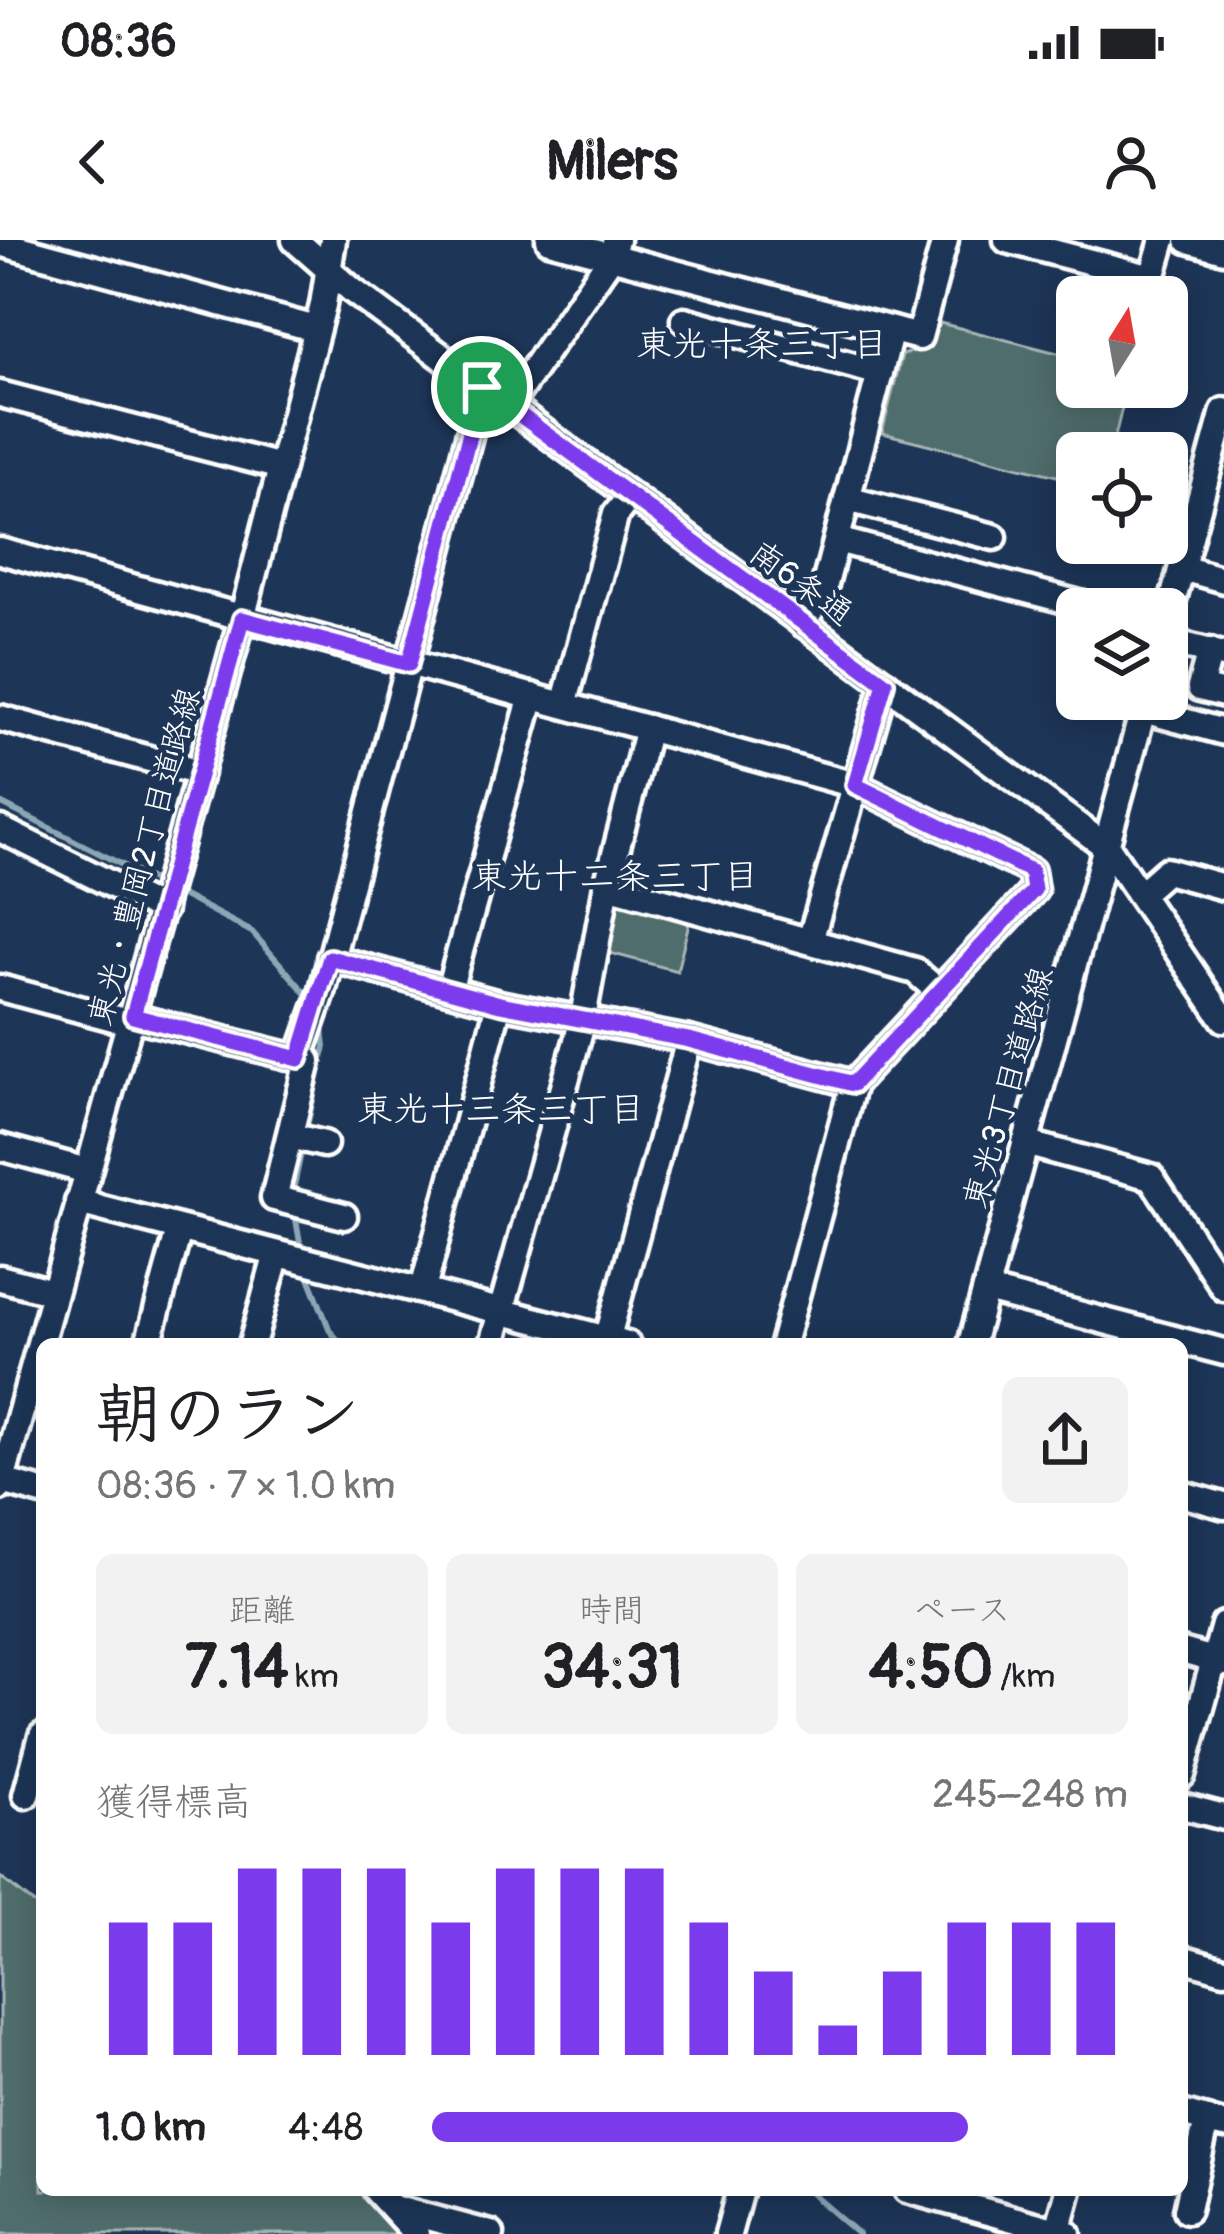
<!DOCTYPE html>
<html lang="ja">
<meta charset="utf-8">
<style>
:root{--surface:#fff;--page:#f2f2f2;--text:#202124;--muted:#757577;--accent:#7c3aed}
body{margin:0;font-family:Pangolin,"Klee One",sans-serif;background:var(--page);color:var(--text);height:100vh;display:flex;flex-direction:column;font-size:45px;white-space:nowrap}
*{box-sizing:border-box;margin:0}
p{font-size:39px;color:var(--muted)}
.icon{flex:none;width:66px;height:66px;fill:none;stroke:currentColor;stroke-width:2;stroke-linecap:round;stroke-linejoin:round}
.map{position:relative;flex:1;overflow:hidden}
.details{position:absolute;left:36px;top:1098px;width:1152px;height:858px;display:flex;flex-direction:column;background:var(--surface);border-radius:18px;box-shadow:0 6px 30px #0003}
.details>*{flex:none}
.needle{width:78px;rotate:11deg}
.buttons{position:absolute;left:1056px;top:36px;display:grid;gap:24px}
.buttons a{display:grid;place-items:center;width:132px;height:132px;border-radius:18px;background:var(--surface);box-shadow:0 6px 30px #0003;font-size:60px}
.pin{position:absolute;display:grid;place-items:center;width:102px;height:102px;color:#fff;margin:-51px;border:6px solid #fff;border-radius:50%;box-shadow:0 3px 12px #0007}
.round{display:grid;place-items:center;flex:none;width:126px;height:126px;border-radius:18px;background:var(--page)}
.overview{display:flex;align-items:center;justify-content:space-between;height:204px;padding:0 60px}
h1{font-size:66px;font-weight:700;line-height:90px}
.metrics{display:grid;grid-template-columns:repeat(3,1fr);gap:18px;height:204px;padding:12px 60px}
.metrics div{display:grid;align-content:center;border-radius:18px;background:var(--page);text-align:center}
.metrics b{font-size:60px;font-weight:700}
.metrics small{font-size:33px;font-weight:400}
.metrics p{font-size:33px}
.chart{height:336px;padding:24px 60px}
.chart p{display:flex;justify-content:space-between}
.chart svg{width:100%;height:216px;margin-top:12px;stroke:var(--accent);stroke-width:6}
ul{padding:0 60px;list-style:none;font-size:39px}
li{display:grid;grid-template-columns:192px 144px 1fr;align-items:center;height:90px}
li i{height:30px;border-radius:15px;background:var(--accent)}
.status{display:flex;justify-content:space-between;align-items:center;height:84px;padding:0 60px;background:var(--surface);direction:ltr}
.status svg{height:33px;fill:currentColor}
header{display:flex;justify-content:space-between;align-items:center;height:156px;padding:0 60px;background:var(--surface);font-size:54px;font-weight:700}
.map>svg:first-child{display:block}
.green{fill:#506d6c;stroke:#a8b6b6;stroke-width:3}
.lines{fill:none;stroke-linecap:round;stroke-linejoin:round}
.stream{stroke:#8ba6b4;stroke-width:6}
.minor-casing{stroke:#fff;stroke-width:33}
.minor{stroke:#1d3557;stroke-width:24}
.route-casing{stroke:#fff;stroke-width:24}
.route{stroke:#7c3aed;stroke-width:15}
.labels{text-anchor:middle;stroke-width:9;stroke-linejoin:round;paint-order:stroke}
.street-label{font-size:33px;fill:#fff;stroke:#1d3557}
.neighbourhood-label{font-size:36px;fill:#fff;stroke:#1d3557}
</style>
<div class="status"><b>08:36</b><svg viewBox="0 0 49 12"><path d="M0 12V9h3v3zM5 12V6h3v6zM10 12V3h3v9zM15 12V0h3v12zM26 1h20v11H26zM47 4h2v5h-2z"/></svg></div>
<header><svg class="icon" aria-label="back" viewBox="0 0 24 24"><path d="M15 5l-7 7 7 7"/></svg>Milers<svg class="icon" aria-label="person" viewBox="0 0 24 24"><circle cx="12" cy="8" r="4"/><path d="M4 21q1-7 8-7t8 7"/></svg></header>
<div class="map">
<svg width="1224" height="1994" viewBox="0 0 1224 1994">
<rect width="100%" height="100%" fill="#1d3557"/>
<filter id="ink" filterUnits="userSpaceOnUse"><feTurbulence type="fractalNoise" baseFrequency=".00833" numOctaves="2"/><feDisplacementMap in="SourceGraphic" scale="24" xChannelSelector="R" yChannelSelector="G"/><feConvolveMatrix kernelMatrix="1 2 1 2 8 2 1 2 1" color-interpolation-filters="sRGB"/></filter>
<g filter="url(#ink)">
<g class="green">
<polygon points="940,83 1077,118 1077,147 1127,147 1111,213 1077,213 1077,241 882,193 902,115 926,107"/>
<polygon points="624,660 690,679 677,731 606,712 613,665"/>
<polygon points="0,1637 42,1670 42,1950 359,1950 400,1994 0,1994"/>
</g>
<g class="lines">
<g class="stream">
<polyline points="0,563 160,644"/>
<polyline points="172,650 252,692 310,758"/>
<polyline points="306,891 325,806 322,780"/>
<polyline points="292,955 303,904"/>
<polyline points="294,968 302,1014"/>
<polyline points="305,1027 330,1091 342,1104"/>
<polyline points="807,1950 858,1994"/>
</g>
<g class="minor-casing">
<g id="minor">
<polyline points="295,0 353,51 1108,608 1224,779"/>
<polyline points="549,0 919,97 945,0"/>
<polyline points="1007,0 1152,38 1163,0"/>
<polyline points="1188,0 1224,10"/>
<polyline points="0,3 316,89"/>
<polyline points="684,80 880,133"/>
<polyline points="0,154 281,227"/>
<polyline points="508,166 611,17 616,0"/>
<polyline points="847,259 994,297"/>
<polyline points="837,300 1099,369"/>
<polyline points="0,311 855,545 1031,631 1034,650 853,844 783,1104"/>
<polyline points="1182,328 1224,340"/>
<polyline points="1167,382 1224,171"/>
<polyline points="802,383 823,352 891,90"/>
<polyline points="1167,401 1223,415"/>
<polyline points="1210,411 1200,448 1224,454"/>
<polyline points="564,465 616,274 630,256"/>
<polyline points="1143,470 1224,492"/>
<polyline points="0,478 200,533"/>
<polyline points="0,589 163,670"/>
<polyline points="607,645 915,731 938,751"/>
<polyline points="1140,654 1166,631 1224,647"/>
<polyline points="810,701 885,443"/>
<polyline points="330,718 499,764 689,800 853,844"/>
<polyline points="0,748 132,783"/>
<polyline points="449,750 532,456"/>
<polyline points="133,777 308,821 274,958 344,976"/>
<polyline points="299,819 322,753 482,147"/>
<polyline points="290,896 324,904"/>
<polyline points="1025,903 1151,937 1224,1048"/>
<polyline points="0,907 87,931"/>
<polyline points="78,962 627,1104"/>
<polyline points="0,1038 53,1052"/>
<polyline points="423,1049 499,764"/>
<polyline points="986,1050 1224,1112"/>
<polyline points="148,1104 179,990"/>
<polyline points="252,1104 276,1017"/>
<polyline points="492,1104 582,783 607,645 648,488"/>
<polyline points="606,1104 689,800"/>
<polyline points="971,1104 1146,459"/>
<polyline points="2,1241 42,1252"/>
<polyline points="0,1247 242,379 323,65 333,0"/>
<polyline points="1182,1254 1224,1266"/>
<polyline points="1182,1411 1224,1423"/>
<polyline points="1182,1535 1224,1385"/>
<polyline points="26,1555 42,1496"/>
<polyline points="1182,1566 1224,1577"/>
<polyline points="1182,1718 1224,1730"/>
<polyline points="1182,1873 1224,1885"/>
<polyline points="376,1950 416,1994"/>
<polyline points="907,1950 1068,1994"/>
<polyline points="393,1968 491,1994"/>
<polyline points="1187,1970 1207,1880"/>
<polyline points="728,1994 740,1950"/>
<polyline points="1057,1994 1069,1950"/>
</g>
</g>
<use href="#minor" class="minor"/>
</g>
</g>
<g class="lines" filter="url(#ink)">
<g class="route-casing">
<polygon id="route" points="482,147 885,443 855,545 1031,631 1034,650 853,844 689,800 500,764 330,718 299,819 133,776 242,379 409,424"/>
</g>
<use href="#route" class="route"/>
</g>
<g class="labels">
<g class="street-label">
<text transform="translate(802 342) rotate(36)" y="12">南6条通</text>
<text transform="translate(143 616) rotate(-75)" y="12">東光・豊岡2丁目道路線</text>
<text transform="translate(1007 847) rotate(-74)" y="12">東光3丁目道路線</text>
</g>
<g class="neighbourhood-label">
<text x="762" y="116">東光十条三丁目</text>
<text x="615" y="648">東光十二条三丁目</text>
<text x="501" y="881">東光十三条三丁目</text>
</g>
</g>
</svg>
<div class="buttons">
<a><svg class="needle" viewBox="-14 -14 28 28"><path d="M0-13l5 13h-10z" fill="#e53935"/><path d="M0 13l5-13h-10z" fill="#757577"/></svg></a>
<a><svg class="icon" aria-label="locate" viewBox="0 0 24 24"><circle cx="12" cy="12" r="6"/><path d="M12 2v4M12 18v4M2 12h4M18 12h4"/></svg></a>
<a><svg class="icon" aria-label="layers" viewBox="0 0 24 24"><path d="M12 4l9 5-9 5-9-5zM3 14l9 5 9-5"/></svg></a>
</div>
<div class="pin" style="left:482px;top:147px;background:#1e9e55"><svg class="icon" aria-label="arrive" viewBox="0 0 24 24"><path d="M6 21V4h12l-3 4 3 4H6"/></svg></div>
<section class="details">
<div class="overview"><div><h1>朝のラン</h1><p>08:36 · 7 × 1.0 km</p></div><a class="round"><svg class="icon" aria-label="share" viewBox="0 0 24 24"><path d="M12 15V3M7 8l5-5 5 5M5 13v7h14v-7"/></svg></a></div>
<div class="metrics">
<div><p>距離</p><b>7.14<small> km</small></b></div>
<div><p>時間</p><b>34:31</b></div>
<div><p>ペース</p><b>4:50<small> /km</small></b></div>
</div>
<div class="chart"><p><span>獲得標高</span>245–248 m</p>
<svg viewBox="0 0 160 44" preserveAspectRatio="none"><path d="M5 44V17M15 44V17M25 44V6M35 44V6M45 44V6M55 44V17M65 44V6M75 44V6M85 44V6M95 44V17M105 44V27M115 44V38M125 44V27M135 44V17M145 44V17M155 44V17"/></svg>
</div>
<ul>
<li><b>1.0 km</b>4:48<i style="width:77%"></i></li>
</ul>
</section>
</div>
